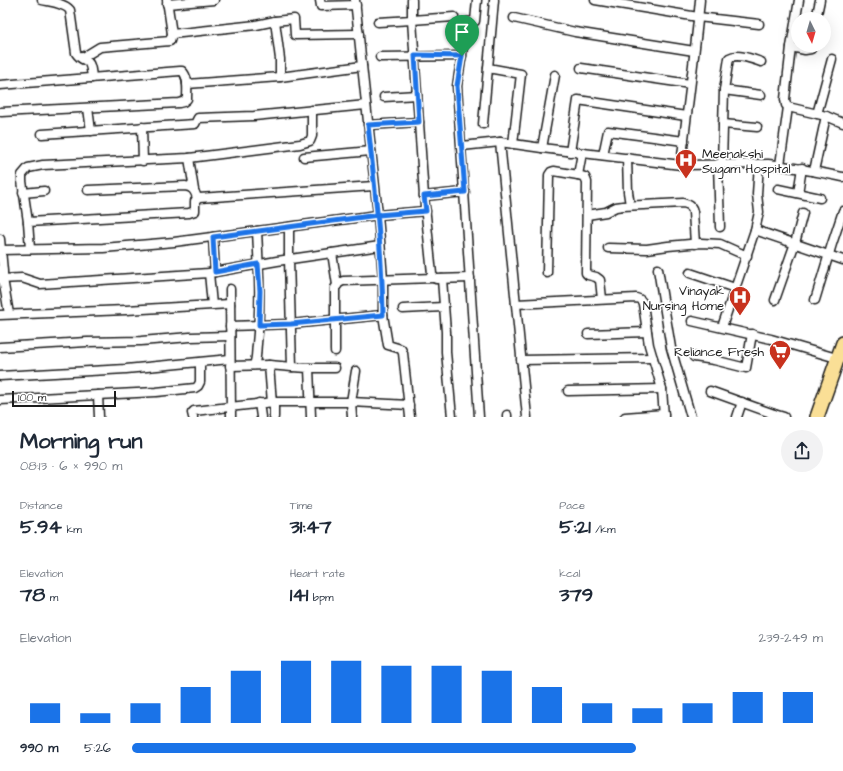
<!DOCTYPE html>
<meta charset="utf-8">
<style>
:root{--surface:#fff;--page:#f2f2f3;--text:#1f2937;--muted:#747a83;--accent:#1a73e8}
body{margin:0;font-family:"Architects Daughter",sans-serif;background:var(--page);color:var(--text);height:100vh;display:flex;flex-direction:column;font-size:15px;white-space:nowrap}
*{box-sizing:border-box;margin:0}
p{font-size:13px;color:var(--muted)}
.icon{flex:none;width:22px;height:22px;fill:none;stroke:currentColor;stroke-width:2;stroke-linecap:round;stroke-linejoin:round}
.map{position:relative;height:417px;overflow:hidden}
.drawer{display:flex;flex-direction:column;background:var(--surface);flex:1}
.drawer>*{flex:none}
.needle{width:26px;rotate:175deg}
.tools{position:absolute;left:791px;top:12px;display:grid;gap:8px}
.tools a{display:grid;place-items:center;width:40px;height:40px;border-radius:50%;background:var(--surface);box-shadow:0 4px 16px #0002;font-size:20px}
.scale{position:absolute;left:12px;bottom:10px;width:104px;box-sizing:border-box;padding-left:4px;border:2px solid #1c1c1c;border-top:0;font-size:11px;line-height:14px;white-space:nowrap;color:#1c1c1c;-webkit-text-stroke:3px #fff;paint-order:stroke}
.pin{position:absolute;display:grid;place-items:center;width:34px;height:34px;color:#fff;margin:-41px -17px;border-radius:50% 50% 50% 0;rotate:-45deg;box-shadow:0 0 4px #0007}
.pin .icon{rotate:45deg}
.round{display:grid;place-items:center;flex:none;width:42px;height:42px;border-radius:21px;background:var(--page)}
.head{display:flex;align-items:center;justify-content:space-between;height:68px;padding:0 20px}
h1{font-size:22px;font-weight:700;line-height:30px}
.metrics{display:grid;grid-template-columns:repeat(3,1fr);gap:6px;height:68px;padding:4px 20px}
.metrics div{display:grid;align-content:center}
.metrics b{font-size:20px;font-weight:700}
.metrics small{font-size:11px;font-weight:400}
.metrics p{font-size:11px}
.chart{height:112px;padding:8px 20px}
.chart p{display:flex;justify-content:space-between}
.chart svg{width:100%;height:72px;margin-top:4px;stroke:var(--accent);stroke-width:6}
ul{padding:0 20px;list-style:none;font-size:13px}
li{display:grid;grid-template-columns:64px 48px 1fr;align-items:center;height:30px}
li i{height:10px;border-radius:5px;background:var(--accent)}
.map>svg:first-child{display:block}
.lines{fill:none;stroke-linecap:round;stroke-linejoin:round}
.minor-casing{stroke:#1c1c1c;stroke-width:11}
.primary-casing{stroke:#1c1c1c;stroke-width:16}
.minor{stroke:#fff;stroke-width:8}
.primary{stroke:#fadf96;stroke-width:13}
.route-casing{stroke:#fff;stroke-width:8}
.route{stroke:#1a73e8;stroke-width:5}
.labels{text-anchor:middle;stroke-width:3.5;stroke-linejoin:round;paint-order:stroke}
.poi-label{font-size:13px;fill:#1c1c1c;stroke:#fff;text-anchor:end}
</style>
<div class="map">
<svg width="843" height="417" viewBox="0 0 843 417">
<rect width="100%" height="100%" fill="#fff"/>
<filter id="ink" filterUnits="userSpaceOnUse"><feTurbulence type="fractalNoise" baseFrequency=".025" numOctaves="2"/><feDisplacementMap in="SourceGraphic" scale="8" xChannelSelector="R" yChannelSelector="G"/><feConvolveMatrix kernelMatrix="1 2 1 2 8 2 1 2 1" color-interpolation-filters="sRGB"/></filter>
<g filter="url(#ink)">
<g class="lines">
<g class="minor-casing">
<g id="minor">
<path d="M42 0C51 2 64 3 70 10L76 53C85 66 90 53 92 78"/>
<polyline points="320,0 321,6 356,5"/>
<polyline points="355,0 378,215 383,279 383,315 388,345 401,349 403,353 410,417"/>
<polyline points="477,0 475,21 467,22 457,86 479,417"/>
<polyline points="494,0 488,68 521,74 513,144"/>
<polyline points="595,0 698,17 759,24"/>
<polyline points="799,0 791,47 785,99 786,105 788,107 826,116 843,123"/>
<polyline points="167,4 214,0"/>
<polyline points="454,17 412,20 424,196 432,274 434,278 436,279 470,278"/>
<polyline points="514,18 575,32 694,51"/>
<polyline points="816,19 820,0"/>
<polyline points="275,21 294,19 295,35 359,34"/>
<polyline points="378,22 412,20 412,0"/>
<polyline points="172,34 256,25 275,21 280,59 280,77"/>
<polyline points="791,47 805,50 811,49 813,45"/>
<polyline points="380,57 462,56"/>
<polyline points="82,58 100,47 170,41 172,34 167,0"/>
<polyline points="581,68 690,84"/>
<polyline points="187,84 280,77 362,66"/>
<path d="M0 85 180 71H182C189 77 187 90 187 99L183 102 179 103 1 112"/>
<polyline points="724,90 761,95"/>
<polyline points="384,97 417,95"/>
<polyline points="88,108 91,131"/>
<polyline points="817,114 832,59"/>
<polyline points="483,124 488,68"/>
<polyline points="723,124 757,127"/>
<polyline points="368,125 419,122"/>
<polyline points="142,127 143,161"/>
<polyline points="42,134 195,124 198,118 254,116 366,105"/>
<polyline points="500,142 527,417"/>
<path d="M462 146 500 142 542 148 681 165 768 164C794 167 818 172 843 177"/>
<polyline points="542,148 555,75"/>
<polyline points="570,152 578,100 686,116"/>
<polyline points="582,153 578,175 585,177 587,182 586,273 588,275 596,277 600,280 602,299"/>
<polyline points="603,155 608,131 684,141"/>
<polyline points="304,157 371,151"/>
<polyline points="189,158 194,190"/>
<polyline points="627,158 628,192 630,205"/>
<polyline points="718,164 720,227"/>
<path d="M722 164 724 90 729 58C738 53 752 59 761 62"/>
<path d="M681 165C687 110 695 55 700 0"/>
<polyline points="780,165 788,107"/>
<polyline points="814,171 826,116"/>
<polyline points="778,189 820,198"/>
<path d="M88 190 185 186C193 187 195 191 197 198"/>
<polyline points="23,193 44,191"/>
<polyline points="798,193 802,168"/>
<polyline points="424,196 465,192"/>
<path d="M587 215 606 212 616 207 623 206 683 203C690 205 692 206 693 212L695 244"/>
<polyline points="28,222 22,181 22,175 28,168 43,165 189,158 300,144 310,141 312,136 312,110"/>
<polyline points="755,230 759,212 757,194 759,164"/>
<polyline points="213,237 215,272"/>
<polyline points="0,239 3,271 3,279 9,314"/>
<polyline points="608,248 647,249 668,246 701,243 720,244 747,256"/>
<polyline points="30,249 28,222 189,213 195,211 195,201 199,198 374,186"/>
<polyline points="0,250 103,248 174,242 378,215 426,211"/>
<polyline points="332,253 337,285"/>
<polyline points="658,269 671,348 691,417"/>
<polyline points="209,273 212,305"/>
<polyline points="547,273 549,175 551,172 554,171 578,175"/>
<polyline points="690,273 735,288"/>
<polyline points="0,279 22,278 40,284 209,273 277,261 380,246"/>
<polyline points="442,279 446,332 446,352 452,417"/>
<polyline points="230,289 231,417"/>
<polyline points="775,300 795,243 803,213"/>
<polyline points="815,300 832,244 843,211"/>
<path d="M516 304 636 298C640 299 642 300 643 304L649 345 662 389 664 417"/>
<polyline points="403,309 443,307"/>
<polyline points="0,315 126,310 230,304"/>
<polyline points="692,321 771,339 840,359"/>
<polyline points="230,326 291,324 383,315"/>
<polyline points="722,327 755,230 843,260"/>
<polyline points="588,334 647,332"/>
<polyline points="0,347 87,342 141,341 190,337 230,336"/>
<polyline points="335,351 335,288 339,283 343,281 434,278"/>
<polyline points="694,357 714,360 746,368 752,334"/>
<polyline points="521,360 653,358"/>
<path d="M254 365C257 358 256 351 257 344 261 306 259 269 257 231"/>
<polyline points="230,366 269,365"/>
<polyline points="292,367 309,368 311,417"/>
<polyline points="309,368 335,368"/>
<polyline points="0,376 126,369 230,359"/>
<polyline points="568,391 662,389"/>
<polyline points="710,391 774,414"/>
<polyline points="98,395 99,417"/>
<polyline points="0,400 156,392 195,388 198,386 200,382 200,363"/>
<polyline points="274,402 274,417"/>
<polyline points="259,403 261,417"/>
<polyline points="272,403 269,365 292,367 289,259 289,227"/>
<polyline points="507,415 507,417"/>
<polyline points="193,417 192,413 194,411 274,402 351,402 409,405"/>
<polyline points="352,417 351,402 356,371"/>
<polyline points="625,417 664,414"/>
<polyline points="737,417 742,402"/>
<polyline points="772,417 774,414 784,417"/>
</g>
</g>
<g class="primary-casing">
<polyline id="primary" points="817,417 843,343"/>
</g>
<use href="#minor" class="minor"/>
<use href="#primary" class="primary"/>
</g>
</g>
<g class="lines" filter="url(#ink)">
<g class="route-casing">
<path id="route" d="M462 56 457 86 465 192 424 196 426 211 378 215 213 237 215 272 258 264 260 291 259 325 291 324 383 315C382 252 375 188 368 125L419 122 415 55 462 56"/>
</g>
<use href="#route" class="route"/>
</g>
<defs>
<g id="hospital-pin" transform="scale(1.15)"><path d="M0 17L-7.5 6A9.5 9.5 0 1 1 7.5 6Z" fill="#c8321e" stroke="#fff"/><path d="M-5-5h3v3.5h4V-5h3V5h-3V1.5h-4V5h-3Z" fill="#fff"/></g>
<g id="supermarket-pin" transform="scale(1.15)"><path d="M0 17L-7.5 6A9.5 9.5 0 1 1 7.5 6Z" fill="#c8321e" stroke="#fff"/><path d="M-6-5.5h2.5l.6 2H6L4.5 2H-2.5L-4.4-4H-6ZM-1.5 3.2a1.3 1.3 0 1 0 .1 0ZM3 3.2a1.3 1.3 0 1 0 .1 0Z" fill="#fff"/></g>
</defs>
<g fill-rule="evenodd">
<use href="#hospital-pin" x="686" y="160"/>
<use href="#hospital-pin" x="740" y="297"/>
<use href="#supermarket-pin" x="780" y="351"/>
</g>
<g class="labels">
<g class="poi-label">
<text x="702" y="158" text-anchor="start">Meenakshi<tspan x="702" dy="15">Sugam Hospital</tspan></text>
<text x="724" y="295">Vinayak<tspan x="724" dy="15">Nursing Home</tspan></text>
<text x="764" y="356">Reliance Fresh</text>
</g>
</g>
</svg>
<div class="tools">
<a><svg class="needle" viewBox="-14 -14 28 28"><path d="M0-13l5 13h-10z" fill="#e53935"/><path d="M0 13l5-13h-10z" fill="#747a83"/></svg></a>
</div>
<div class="scale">100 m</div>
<div class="pin" style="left:462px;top:56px;background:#1e9e55"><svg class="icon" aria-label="arrive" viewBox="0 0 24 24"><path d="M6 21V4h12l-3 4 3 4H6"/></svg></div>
</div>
<section class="drawer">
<div class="head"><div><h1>Morning run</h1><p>08:13 · 6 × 990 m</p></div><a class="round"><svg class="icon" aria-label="share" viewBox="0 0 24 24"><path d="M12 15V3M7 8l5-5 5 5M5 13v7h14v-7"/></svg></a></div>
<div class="metrics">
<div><p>Distance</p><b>5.94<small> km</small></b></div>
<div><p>Time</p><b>31:47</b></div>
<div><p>Pace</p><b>5:21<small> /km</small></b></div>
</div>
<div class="metrics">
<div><p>Elevation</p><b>78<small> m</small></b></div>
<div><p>Heart rate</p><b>141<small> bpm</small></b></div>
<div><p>kcal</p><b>379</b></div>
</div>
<div class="chart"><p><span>Elevation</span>239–249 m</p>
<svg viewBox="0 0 160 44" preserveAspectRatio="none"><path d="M5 44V32M15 44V38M25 44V32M35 44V22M45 44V12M55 44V6M65 44V6M75 44V9M85 44V9M95 44V12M105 44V22M115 44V32M125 44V35M135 44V32M145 44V25M155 44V25"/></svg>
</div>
<ul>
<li><b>990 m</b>5:26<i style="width:73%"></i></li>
</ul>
</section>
